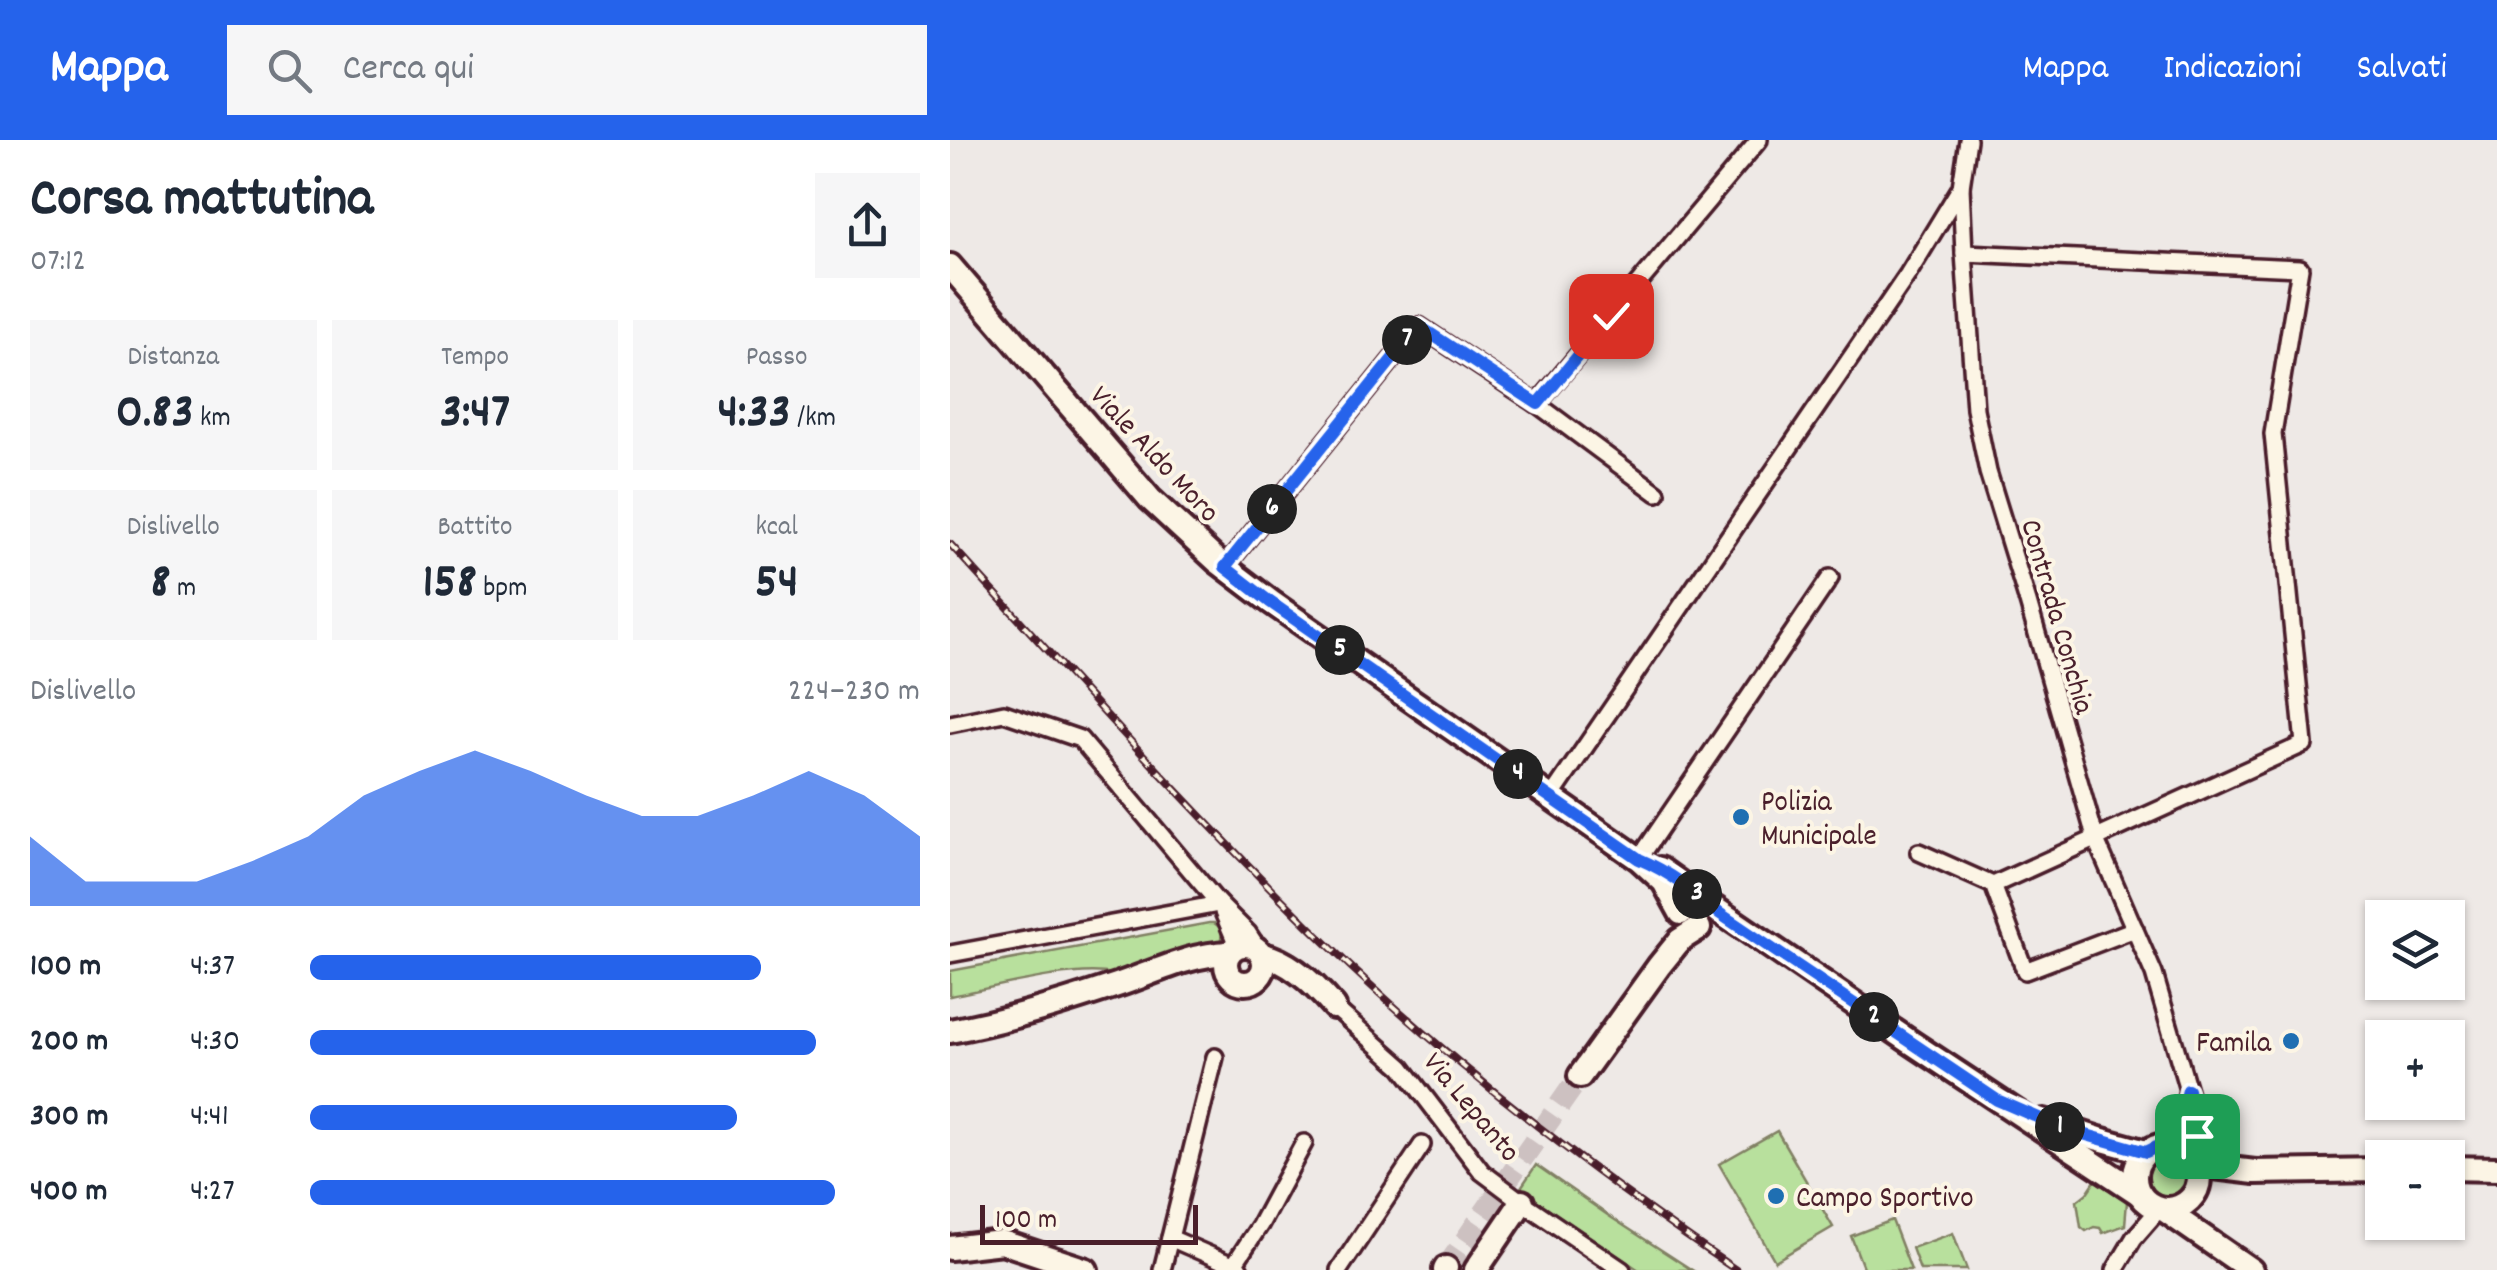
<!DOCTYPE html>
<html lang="it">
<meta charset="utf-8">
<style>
:root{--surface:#fff;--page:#f6f6f7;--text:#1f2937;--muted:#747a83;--accent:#2563eb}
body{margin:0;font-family:Dekko,sans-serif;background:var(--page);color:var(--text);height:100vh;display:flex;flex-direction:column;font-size:38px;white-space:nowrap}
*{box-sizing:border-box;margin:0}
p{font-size:32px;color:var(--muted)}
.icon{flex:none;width:55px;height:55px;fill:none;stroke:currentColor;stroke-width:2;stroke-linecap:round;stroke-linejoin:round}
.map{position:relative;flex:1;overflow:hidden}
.drawer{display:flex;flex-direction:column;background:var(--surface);width:950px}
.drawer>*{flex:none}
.tools{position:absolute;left:1415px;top:760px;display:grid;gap:20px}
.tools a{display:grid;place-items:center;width:100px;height:100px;border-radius:0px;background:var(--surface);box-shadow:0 2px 8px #0004;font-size:50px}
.scale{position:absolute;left:30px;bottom:25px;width:218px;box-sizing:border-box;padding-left:10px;border:5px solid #4a1f2b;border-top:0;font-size:28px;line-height:35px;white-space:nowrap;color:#4a1f2b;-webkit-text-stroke:8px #fcf5e5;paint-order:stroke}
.pin{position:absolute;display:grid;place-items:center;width:85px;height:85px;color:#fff;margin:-42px;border-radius:20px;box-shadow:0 5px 15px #0006}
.km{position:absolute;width:50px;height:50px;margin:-25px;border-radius:50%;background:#222;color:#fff;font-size:28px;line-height:50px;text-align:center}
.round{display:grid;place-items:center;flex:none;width:105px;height:105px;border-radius:0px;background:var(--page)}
.summary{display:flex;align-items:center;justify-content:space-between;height:170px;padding:0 30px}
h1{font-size:55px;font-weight:700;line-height:75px}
.figures{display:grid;grid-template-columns:repeat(3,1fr);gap:15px;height:170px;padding:10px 30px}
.figures div{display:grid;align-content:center;border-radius:0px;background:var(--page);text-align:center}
.figures b{font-size:50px;font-weight:700}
.figures small{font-size:28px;font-weight:400}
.figures p{font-size:28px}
.chart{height:280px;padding:20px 30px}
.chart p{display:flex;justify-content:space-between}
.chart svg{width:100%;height:180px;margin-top:10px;fill:var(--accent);opacity:.7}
ul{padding:0 30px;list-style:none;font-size:32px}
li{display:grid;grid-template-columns:160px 120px 1fr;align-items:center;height:75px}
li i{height:25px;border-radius:12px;background:var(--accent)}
header{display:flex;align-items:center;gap:60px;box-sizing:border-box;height:140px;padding:0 50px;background:var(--accent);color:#fff}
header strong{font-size:48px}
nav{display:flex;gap:55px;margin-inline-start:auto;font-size:35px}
.search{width:700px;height:90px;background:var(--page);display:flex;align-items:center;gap:25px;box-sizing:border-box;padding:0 35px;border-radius:0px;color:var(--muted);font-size:38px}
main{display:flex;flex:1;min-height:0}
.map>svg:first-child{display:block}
.green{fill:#b8e09d;stroke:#818064;stroke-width:2.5}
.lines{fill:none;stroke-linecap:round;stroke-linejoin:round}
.secondary-tunnel{stroke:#cdc1c1;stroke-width:22;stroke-dasharray:22 11;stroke-linecap:butt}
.street-casing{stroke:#4a1f2b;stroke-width:22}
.secondary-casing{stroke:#4a1f2b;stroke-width:30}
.street{stroke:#fcf5e5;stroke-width:15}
.secondary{stroke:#fcf5e5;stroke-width:22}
.rail-casing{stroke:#4a1f2b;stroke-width:8}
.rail{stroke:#fcf5e5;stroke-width:4;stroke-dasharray:11;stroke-linecap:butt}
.route-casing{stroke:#fff;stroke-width:20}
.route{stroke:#2563eb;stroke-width:12}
.poi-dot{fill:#1f6fb2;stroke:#fcf5e5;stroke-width:4}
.labels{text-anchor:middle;stroke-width:8;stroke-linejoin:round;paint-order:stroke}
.street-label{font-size:30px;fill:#4a1f2b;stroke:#fcf5e5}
.poi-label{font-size:30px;fill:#4a1f2b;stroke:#fcf5e5;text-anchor:start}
</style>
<header>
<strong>Mappa</strong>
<div class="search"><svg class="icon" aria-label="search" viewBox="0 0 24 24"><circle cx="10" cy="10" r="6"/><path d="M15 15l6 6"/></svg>Cerca qui</div>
<nav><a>Mappa</a><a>Indicazioni</a><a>Salvati</a></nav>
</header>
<main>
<section class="drawer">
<div class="summary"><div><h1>Corsa mattutina</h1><p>07:12</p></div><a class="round"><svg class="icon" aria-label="share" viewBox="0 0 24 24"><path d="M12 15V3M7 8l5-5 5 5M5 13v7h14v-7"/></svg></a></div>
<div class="figures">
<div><p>Distanza</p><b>0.83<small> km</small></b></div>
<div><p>Tempo</p><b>3:47</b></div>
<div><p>Passo</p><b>4:33<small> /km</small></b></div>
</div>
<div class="figures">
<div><p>Dislivello</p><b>8<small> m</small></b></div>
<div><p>Battito</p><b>158<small> bpm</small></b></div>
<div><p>kcal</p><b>54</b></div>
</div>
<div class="chart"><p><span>Dislivello</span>224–230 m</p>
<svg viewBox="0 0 160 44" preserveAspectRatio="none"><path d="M0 44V27L10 38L20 38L30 38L40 33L50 27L60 17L70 11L80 6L90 11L100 17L110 22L120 22L130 17L140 11L150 17L160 27V44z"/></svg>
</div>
<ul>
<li><b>100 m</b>4:37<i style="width:74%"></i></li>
<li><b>200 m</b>4:30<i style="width:83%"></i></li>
<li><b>300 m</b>4:41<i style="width:70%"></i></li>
<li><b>400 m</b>4:27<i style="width:86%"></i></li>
</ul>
</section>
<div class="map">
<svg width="1547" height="1130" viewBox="0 0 1547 1130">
<rect width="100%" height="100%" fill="#eee9e6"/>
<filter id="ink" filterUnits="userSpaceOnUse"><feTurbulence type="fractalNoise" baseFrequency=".01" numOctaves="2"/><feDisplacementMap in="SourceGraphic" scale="20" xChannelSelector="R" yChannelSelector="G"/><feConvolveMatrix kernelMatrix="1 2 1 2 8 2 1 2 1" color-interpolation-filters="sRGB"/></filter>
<g filter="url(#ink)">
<g class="green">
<path d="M259 783H264L272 789 271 799 265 805 231 811 163 834C123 826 42 848 0 856V831Z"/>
<polygon points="827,991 883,1087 825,1121 769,1024"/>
<circle cx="1216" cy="1038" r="22"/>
<polygon points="586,1025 659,1076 742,1130 689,1130 570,1049"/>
<polygon points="1145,1041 1177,1061 1175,1085 1153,1093 1150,1088 1144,1087 1136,1091 1131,1087 1127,1061 1137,1053"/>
<polygon points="942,1080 961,1130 914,1130 901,1096"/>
<polygon points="1003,1093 1017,1130 970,1130 962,1108"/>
</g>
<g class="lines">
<polyline class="secondary-tunnel" points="496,1128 630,936"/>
<g class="street-casing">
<g id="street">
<polyline points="1018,0 1011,47 1014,113 1025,269 1038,332 1078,462 1146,700 1204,834 1238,950 1247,996 1247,1023"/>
<polyline points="1014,113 1350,128 1323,294 1354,604 1043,745"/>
<polyline points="587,264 809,0"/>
<polyline points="275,427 469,186 587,264 707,353"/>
<polyline points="0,584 54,573 130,599 269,764 298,793 309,810"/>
<polyline points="601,657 958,134 1011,47"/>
<polyline points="969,712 1043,745 1075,831 1185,789"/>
<polyline points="689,719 880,438"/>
<polyline points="273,772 284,798 284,808"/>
<polyline points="0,814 269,764"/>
<polyline points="384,867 452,927 532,1032 572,1062 672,1130"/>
<polyline points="1213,1004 1230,982 1237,954"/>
<polyline points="220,1098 289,1128"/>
<polyline points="283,1126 310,1085 354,1003"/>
<polyline points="212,1130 265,917"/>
<polyline points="389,1130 472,1005"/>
<polyline points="1165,1130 1184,1098 1210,1068"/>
</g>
</g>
<g class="secondary-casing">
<g id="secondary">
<polyline points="0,126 200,359 267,421 321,462 689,719 714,742 731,773"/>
<polyline points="710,729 752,759"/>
<polyline points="760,765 962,903 1190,1054"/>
<circle cx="295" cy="824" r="19"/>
<path d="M313 815C340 821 366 846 384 867"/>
<path d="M0 891C58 880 110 864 167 845 203 833 240 814 279 813"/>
<polyline points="630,936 709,826 730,800 749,788"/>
<polyline points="1094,981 1149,999 1196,1012"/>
<circle cx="1217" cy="1037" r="32"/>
<polyline points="1247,1025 1305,1032 1432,1030"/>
<polyline points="1498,1028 1547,1029"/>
<polyline points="1213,1069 1301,1130"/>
<polyline points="0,1108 52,1102 136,1130"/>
<polyline points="495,1130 496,1128"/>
<polyline points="526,1130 572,1062"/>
</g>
</g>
<use href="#street" class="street"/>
<use href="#secondary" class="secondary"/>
<g class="rail-casing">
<path id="rail" d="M0 404C124 539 247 678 379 806 504 927 642 1032 786 1130"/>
</g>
<use href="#rail" class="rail"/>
</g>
</g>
<g class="lines" filter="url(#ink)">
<g class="route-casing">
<path id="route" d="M661 176 588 264 469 186 275 427 320 462 689 719C720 732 745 752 769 773L1047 960 1112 988 1196 1012 1213 1004 1230 982 1238 950 1247 996"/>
</g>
<use href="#route" class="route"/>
</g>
<g class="poi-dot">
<circle cx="791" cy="677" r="10"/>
<circle cx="1341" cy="901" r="10"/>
<circle cx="826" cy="1056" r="10"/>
</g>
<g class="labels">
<g class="street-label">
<text transform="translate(206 313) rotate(47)" y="10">Viale Aldo Moro</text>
<text transform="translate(1109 476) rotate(74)" y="10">Contrada Conchia</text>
<text transform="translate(523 966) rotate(50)" y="10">Via Lepanto</text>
</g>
<g class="poi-label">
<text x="811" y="670">Polizia<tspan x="811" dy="34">Municipale</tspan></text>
<text x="1321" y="911" text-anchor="end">Famila</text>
<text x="846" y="1066">Campo Sportivo</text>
</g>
</g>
</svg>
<div class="tools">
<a><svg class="icon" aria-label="layers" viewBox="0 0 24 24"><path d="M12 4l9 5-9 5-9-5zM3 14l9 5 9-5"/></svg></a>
<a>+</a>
<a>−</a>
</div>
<div class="scale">100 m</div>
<div class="pin" style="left:1247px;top:996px;background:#1e9e55"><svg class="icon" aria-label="arrive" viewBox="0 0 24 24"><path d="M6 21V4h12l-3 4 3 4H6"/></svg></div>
<div class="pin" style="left:661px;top:176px;background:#d93025"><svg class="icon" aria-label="check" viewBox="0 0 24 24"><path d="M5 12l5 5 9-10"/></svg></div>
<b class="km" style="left:1110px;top:987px">1</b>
<b class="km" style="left:924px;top:877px">2</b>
<b class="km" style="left:747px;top:754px">3</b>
<b class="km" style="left:568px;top:634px">4</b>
<b class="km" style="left:390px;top:510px">5</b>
<b class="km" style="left:322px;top:369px">6</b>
<b class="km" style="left:457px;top:200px">7</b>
</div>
</main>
